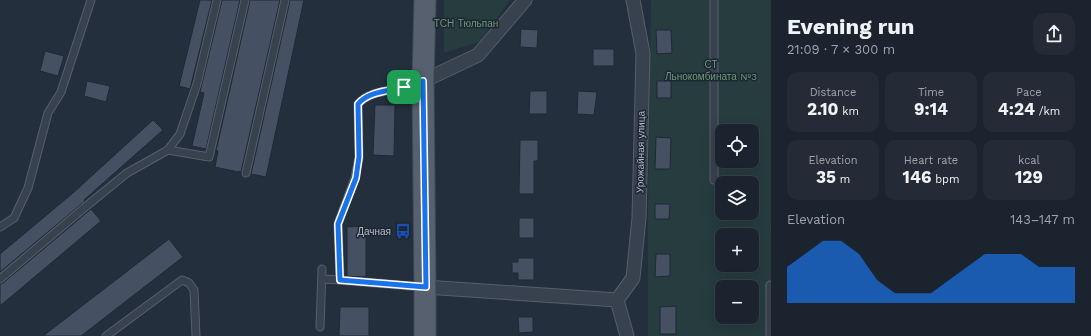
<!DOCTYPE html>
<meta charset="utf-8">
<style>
:root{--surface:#1b232e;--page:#242b36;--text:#f1f3f6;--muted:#a0a4aa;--line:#39404a;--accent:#1a73e8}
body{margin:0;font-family:"Work Sans",sans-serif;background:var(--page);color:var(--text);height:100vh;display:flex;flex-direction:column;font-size:15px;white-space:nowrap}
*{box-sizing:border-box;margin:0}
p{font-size:13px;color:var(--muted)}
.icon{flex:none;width:22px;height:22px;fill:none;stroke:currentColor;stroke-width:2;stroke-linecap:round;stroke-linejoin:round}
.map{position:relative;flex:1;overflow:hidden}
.side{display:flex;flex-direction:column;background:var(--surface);width:320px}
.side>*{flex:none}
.buttons{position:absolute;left:715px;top:124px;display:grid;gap:8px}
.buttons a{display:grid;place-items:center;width:44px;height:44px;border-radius:8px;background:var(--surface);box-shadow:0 4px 16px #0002,0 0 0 1px var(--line);font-size:20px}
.pin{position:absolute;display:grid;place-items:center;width:34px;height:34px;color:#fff;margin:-17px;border-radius:8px;box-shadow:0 2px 6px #0006}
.round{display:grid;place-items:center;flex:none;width:42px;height:42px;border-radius:12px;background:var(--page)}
.overview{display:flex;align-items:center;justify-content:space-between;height:68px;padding:0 16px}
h1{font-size:22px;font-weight:700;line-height:30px}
.metrics{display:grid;grid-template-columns:repeat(3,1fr);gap:6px;height:68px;padding:4px 16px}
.metrics div{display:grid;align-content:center;border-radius:10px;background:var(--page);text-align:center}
.metrics b{font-size:17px;font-weight:700}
.metrics small{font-size:11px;font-weight:400}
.metrics p{font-size:11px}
.chart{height:112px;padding:8px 16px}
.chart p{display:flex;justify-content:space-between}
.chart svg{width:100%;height:72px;margin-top:4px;fill:var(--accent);opacity:.7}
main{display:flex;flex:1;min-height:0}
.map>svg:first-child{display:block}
.green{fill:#263c3f;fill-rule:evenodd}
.building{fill:#455162;stroke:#1f2835}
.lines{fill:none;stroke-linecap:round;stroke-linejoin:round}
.service-casing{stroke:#565f6c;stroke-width:9}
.minor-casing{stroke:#565f6c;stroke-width:15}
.primary-casing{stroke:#414a57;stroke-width:23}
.service{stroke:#38414e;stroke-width:7}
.minor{stroke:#38414e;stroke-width:13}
.primary{stroke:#56606e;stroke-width:21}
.route-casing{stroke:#fff;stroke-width:8}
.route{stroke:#1a73e8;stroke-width:5}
.labels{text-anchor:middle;stroke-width:3;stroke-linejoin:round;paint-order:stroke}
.park-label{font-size:10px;fill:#6b9a76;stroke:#1d2633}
.street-label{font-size:10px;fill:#b4bcc9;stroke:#1d2633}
.poi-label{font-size:10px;fill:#b4bcc9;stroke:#1d2633;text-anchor:end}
</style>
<main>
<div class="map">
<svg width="771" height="336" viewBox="0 0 771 336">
<rect width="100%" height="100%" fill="#242f3e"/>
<g class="green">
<polygon points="444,0 510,0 479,42 444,53"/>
<path d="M651 0H771V336H648V209ZM722 131H752V161H722ZM722 183H752V213H722ZM722 235H752V265H722ZM722 287H752V317H722Z"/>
</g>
<g class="building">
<polygon points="200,0 212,0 190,89 179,86"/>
<polygon points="222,0 240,0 206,149 192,146 204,93 200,92"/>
<polygon points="250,0 280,0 241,172 239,171 238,172 215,167 218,151 216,151"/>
<polygon points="290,0 304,0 266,177 251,174"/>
<polygon points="521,29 538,30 537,48 520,47"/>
<polygon points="656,30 671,30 672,53 657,54"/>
<rect x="593" y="49" width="21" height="17"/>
<polygon points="45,51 64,56 58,76 40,71"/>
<polygon points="87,81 110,86 106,102 84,96"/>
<rect x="657" y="81" width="14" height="17"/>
<polygon points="530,91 547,91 547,114 529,114"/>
<polygon points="578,91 597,92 594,115 577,114"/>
<polygon points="375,105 395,105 394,156 373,155"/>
<polygon points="153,120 163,130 84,200 85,201 0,272 0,254 73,193"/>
<polygon points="656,137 671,138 670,169 655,169"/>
<polygon points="520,140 538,140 538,161 534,161 534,194 519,194"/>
<polygon points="655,204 670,204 669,219 655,219"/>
<polygon points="91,209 101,221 0,306 0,284 3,283"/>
<rect x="519" y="218" width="15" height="20"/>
<polygon points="366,226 366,277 347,276 347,227"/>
<polygon points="169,239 183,257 81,336 43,336"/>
<polygon points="656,254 670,254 670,276 655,277"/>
<polygon points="518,258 534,258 534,280 518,280 518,273 512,273 512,262 518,262"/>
<polygon points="676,306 676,334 660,334 660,307"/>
<polygon points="340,307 369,307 369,336 339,336"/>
<polygon points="518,317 533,317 533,332 519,333"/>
</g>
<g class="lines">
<g class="service-casing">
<g id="service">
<polyline points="714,0 714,180"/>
<polyline points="168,150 209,157 245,0"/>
<polyline points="246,173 285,0"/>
<polyline points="0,227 14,218 28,188 48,113 61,92 91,0"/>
<polyline points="0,279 84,208 127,173 168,150 180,134 197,84 217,0"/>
<polyline points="322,279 340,280 423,287"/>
<path d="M340 280 338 224 355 178 359 157 358 104C368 92 387 91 402 88 408 86 415 84 421 82"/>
<polyline points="320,327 322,269"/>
<polyline points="106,336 182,280 189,283 194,290 196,336"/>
<polyline points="770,336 770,285"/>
</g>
</g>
<g class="minor-casing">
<g id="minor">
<polyline points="423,81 478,55 525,0"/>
<polyline points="425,287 617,300"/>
<polyline points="627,336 617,300 633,278 639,218 643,53 633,0"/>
</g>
</g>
<g class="primary-casing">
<polyline id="primary" points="425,0 423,81 425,287 425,336"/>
</g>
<use href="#service" class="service"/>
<use href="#minor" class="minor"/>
<use href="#primary" class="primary"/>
</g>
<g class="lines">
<g class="route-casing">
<path id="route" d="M423 81 426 287 340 280 338 224 356 178 359 157 358 104C368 92 387 91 401 88 409 86 416 83 423 81Z"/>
</g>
<use href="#route" class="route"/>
</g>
<defs>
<g id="bus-bare" transform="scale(1.2)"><path d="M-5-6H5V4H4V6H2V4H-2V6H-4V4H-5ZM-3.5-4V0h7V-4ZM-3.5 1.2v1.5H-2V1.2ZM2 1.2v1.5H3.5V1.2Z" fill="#1a4fb4" stroke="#1d2633" stroke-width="2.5" paint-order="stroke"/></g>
</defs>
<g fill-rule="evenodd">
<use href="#bus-bare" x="403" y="231"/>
</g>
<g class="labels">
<g class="park-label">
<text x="466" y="27">ТСН Тюльпан</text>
<text x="711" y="68">СТ<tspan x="711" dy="12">Льнокомбината №3</tspan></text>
</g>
<g class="street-label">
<text transform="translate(640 152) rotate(-89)" y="4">Урожайная улица</text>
</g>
<g class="poi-label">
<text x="391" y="235">Дачная</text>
</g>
</g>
</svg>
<div class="buttons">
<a><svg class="icon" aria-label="locate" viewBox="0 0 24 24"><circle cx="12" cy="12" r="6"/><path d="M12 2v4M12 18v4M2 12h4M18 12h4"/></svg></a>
<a><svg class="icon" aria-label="layers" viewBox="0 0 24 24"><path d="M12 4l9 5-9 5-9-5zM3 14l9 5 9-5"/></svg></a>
<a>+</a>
<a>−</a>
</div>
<div class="pin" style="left:404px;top:87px;background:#1e9e55"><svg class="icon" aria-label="arrive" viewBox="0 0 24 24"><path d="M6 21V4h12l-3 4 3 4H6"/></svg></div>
</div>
<section class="side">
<div class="overview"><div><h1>Evening run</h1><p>21:09 · 7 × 300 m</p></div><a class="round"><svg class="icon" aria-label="share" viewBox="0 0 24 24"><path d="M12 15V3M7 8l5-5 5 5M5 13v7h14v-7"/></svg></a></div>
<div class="metrics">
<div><p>Distance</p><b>2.10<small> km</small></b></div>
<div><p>Time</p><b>9:14</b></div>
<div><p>Pace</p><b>4:24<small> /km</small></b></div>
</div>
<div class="metrics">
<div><p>Elevation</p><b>35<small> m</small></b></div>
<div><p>Heart rate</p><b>146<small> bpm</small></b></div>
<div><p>kcal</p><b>129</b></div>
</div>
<div class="chart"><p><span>Elevation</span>143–147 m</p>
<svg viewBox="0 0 160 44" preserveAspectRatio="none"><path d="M0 44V22L10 14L20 6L30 6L40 14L50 30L60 38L70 38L80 38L90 30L100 22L110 14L120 14L130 14L140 22L150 22L160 22V44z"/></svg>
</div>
</section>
</main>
